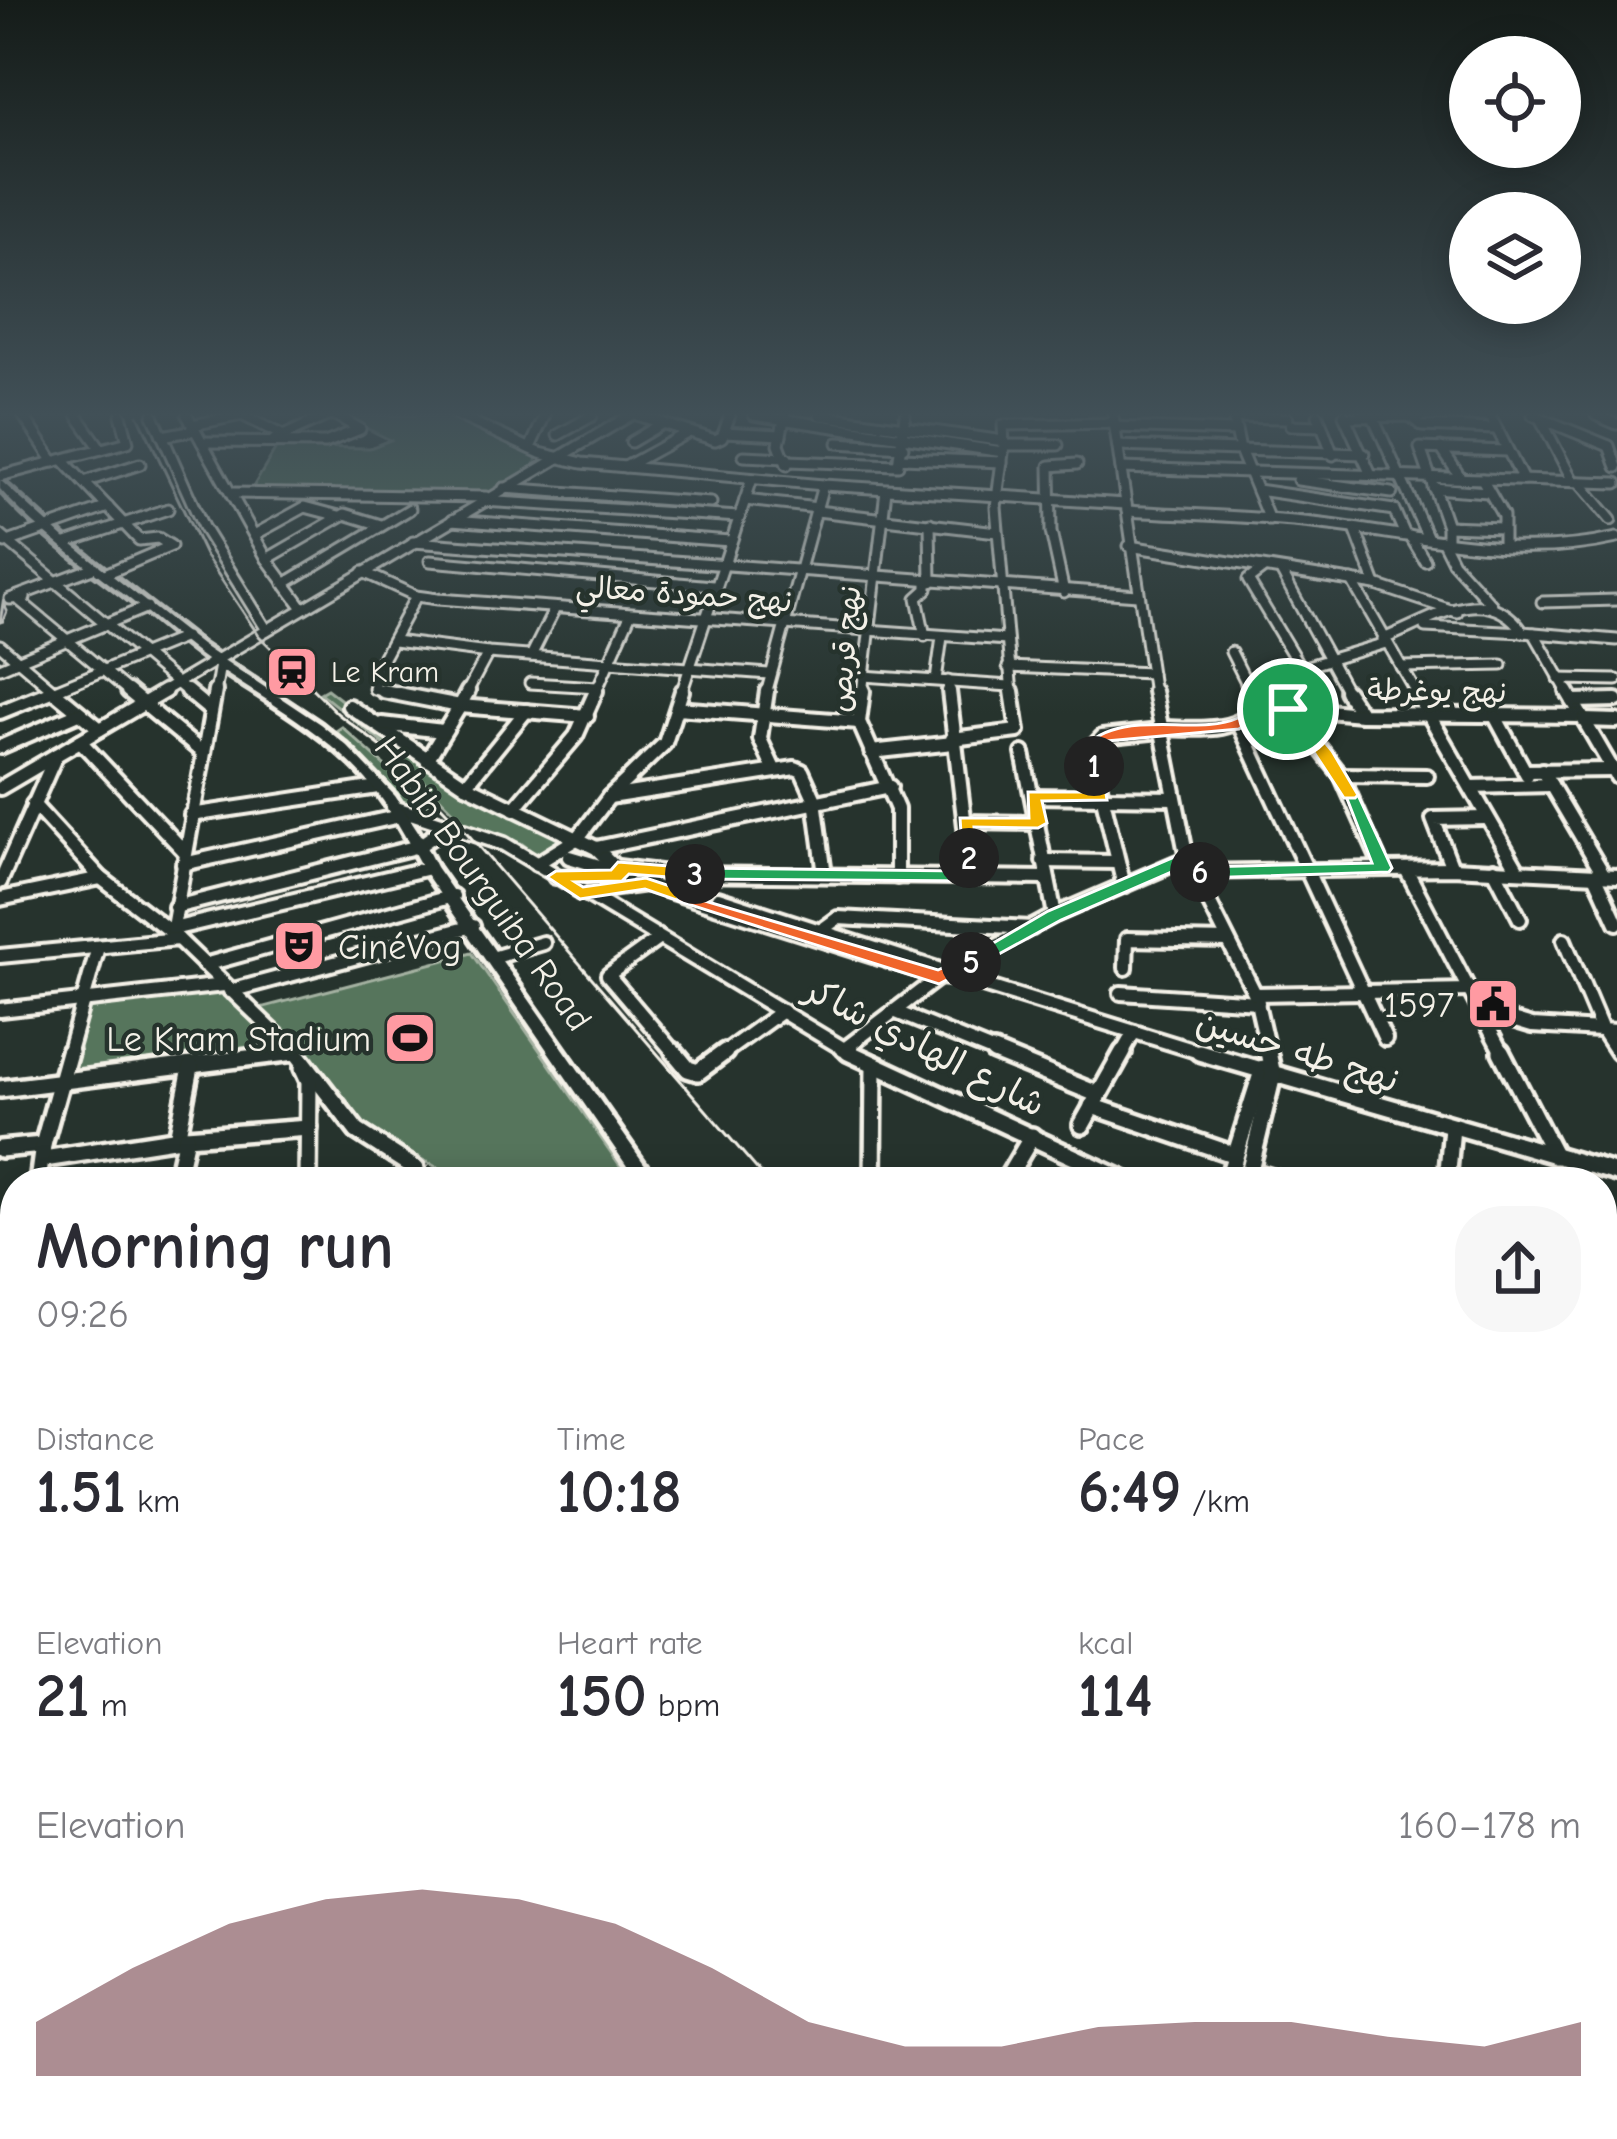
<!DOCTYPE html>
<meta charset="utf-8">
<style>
:root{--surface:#fff;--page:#f7f7f7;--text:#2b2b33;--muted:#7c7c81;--accent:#8a5d65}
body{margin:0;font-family:"Comic Neue","Playpen Sans Arabic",sans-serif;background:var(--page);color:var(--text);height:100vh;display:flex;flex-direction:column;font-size:45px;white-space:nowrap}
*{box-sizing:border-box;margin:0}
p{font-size:39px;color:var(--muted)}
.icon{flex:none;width:66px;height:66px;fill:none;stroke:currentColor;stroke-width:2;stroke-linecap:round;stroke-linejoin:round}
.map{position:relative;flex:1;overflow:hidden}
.side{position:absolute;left:0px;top:1167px;width:1617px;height:972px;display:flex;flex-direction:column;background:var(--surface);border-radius:48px 48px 0 0;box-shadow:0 6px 30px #0003}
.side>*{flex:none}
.buttons{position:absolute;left:1449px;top:36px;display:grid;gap:24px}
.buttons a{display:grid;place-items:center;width:132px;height:132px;border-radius:50%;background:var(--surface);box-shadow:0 6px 30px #0003;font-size:60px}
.pin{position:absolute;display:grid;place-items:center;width:102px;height:102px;color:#fff;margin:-51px;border:6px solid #fff;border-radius:50%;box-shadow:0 3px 12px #0007}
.km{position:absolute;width:60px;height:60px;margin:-30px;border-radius:50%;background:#222;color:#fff;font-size:33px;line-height:60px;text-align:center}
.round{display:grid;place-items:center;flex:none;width:126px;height:126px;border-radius:48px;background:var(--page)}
.overview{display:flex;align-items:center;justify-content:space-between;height:204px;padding:0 36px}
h1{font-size:66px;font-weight:700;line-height:90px}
.metrics{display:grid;grid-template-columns:repeat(3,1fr);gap:18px;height:204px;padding:12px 36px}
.metrics div{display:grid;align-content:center}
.metrics b{font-size:60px;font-weight:700}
.metrics small{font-size:33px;font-weight:400}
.metrics p{font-size:33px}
.chart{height:336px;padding:24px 36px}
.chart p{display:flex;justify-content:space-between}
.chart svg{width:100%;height:216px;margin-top:12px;fill:var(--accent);opacity:.7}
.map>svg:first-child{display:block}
.built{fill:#364140}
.green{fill:#56745c;stroke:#a5b2a2;stroke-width:3}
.water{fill:#486c6e;stroke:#8da19f;stroke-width:3}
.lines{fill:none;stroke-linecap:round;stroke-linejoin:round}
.minor-far3-casing{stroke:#f4f1e8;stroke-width:15}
.minor-far2-casing{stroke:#f4f1e8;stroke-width:20}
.minor-far1-casing{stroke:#f4f1e8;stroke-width:24}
.minor-casing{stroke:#f4f1e8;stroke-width:28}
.major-casing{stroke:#f4f1e8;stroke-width:10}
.minor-far3{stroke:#26332d;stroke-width:9}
.minor-far2{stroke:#26332d;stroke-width:12}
.minor-far1{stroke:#26332d;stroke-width:15}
.minor{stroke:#26332d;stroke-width:20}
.major{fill:#26332d;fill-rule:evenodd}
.tram-far1{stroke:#f4f1e8;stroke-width:3}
.tram{stroke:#f4f1e8;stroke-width:4.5}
.shaded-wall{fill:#3f444d;stroke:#f4f1e8;stroke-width:3}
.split-1{fill:#f0652b;stroke:#fff;stroke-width:3}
.split-2{fill:#f5b400;stroke:#fff;stroke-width:3}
.split-3{fill:#22a559;stroke:#fff;stroke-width:3}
.split-4{fill:#f5b400;stroke:#fff;stroke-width:3}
.split-5{fill:#f0652b;stroke:#fff;stroke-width:3}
.split-6{fill:#22a559;stroke:#fff;stroke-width:3}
.split-7{fill:#22a559;stroke:#fff;stroke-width:3}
.split-8{fill:#f5b400;stroke:#fff;stroke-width:3}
.labels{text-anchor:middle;stroke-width:9;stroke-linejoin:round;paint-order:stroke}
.far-street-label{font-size:30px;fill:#f4f1e8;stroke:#26332d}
.far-poi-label{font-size:30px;fill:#f4f1e8;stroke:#26332d;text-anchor:start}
.street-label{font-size:36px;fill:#f4f1e8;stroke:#26332d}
.poi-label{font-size:36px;fill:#f4f1e8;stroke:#26332d;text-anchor:end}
</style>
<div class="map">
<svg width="1617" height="2139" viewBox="0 0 1617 2139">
<rect width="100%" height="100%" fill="#26332d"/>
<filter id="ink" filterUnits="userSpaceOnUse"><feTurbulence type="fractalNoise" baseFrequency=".00833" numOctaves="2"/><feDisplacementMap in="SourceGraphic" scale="24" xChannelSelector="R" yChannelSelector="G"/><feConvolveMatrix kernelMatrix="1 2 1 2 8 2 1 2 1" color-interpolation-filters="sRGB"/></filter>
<g filter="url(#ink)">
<g class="built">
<polygon points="570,2124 711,2124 716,2139 571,2139"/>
<polygon points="980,2124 1169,2124 1179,2139 989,2139"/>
</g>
<g class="green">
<polygon points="340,415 444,415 537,457 534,469 487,495 250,492 277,447 370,448 390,440"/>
<polygon points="327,689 447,781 567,841 546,854 534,853 521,843 465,823 399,756 320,693"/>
<polygon points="342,727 444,819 405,804 336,731"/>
<polygon points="472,953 621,1167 618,1182 439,1182 442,1170 368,1131 319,1067 260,1008"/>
<polygon points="225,991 281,1052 69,1073 88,1003"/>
<polygon points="180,2124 310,2124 315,2139 168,2139"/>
</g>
<polygon class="water" points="0,2038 15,2052 15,2124 58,2124 63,2139 0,2139"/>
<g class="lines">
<g class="minor-far3-casing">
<g id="minor-far3">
<polyline points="23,415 54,462"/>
<polyline points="77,415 101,449"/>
<polyline points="153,415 203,527 267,630"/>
<polyline points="187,415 267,559 303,608"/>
<polyline points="242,415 282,435"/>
<polyline points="457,415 540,453 582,463 823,485 1126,504"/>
<polyline points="637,415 715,440 722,437 730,415"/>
<polyline points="754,415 1003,452"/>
<polyline points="785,415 779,444 787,465"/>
<polyline points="820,415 1004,441"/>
<polyline points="1113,415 1154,694"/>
<polyline points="1233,415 1240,450 1269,520"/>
<polyline points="1318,415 1333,455"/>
<polyline points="1344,415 1371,475"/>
<polyline points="1372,415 1428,538"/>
<polyline points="1533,415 1609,446"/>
<polyline points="1596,415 1617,424"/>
<polyline points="1410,416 1422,426 1496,429"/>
<polyline points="1233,417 1288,418"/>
<polyline points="1345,417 1491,415"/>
<polyline points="1540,418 1573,481"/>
<polyline points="1493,421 1523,480"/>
<polyline points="192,425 242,415"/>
<polyline points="1291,425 1322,426"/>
<polyline points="1115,427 1236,431"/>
<polyline points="724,432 781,435"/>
<polyline points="558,435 592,416"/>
<polyline points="162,436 195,430"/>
<polyline points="274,440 329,415"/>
<polyline points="202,442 325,443 360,429 335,415"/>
<polyline points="631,442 663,423"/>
<polyline points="838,443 903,447"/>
<polyline points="1004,445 1003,425 1114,423"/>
<polyline points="1118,446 1364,454"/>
<polyline points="1609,446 1617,467"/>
<polyline points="530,448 545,415"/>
<polyline points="1441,448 1461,478"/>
<polyline points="744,456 787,458"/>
<polyline points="902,458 1002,462"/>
<polyline points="63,460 139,540 158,538 171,546 105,574"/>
<polyline points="788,461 898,465 905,415"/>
<polyline points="625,467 689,432"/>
<polyline points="1121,468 1617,483"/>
<polyline points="0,476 128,442 121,415"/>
<polyline points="1482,479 1503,516 1503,546"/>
<polyline points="1298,480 1392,493"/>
<polyline points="84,482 140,464"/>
<polyline points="1579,482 1611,520"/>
<polyline points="504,488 711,503"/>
<polyline points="1433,488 1488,492"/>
<polyline points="1257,490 1394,510 1405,535"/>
<polyline points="233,493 486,497"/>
<polyline points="745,500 818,508"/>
<polyline points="482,501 739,517"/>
<polyline points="817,511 997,532"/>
<path d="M1127 511C1192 515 1257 516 1322 524 1422 536 1516 561 1617 538"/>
<polyline points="452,520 730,541"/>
<polyline points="930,523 931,582"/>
<polyline points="1447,526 1502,528"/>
<polyline points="1355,529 1376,585"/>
<polyline points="256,534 305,507 339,516"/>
<polyline points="0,535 190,694"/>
<polyline points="1410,536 1425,561"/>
<polyline points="1442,540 1453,562 1492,605"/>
<polyline points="1447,541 1447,526 1420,448 1507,451"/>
<polyline points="413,542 1138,595"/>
<polyline points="5,543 108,507"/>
<polyline points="66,543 168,509"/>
<polyline points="1129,546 1376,585 1457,612"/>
<polyline points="267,559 345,514 381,525"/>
<polyline points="430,561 713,586"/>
<polyline points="1264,568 1248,580 1300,667"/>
<polyline points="1281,571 1348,694"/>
<polyline points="363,572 416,596 438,599 1007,640"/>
<polyline points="1352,581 1417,694"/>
<polyline points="284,584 410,509"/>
<polyline points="1064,592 1051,532 1050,466 1077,464"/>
<polyline points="25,598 10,599 95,567"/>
<polyline points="20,601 132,694"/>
<polyline points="1542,602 1617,600"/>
<polyline points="1425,627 1523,632"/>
<polyline points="1534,633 1569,694"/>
<polyline points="925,636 917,598 927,589 927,582"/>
<path d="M1383 639C1431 621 1486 578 1523 632L1617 640"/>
<polyline points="394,641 488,653 769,674"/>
<polyline points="0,645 58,694"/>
<polyline points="1231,652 1252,694"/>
<polyline points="531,656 555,608"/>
<polyline points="1008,667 1151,673"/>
<polyline points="1401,667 1502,665"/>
<polyline points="0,668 147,607"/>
<polyline points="863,676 1010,686"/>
<polyline points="1559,679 1617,680"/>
<polyline points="936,680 942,637"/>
<polyline points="948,681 949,694"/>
<polyline points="530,683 598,687"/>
<polyline points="1246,684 1386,643"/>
<polyline points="45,694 185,637"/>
<polyline points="159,694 631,415"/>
<polyline points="215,694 220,664"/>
<polyline points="398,694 374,689 379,665 416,596"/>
<polyline points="466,694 488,653"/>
<polyline points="595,694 630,615"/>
<polyline points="681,694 752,479"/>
<polyline points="766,694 823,485"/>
<polyline points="862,694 886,490"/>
<polyline points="1012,694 996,507 1004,445 1058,445"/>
</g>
</g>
<g class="minor-far2-casing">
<g id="minor-far2">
<polyline points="54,691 100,729"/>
<polyline points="128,691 203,753"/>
<polyline points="187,691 211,711"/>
<polyline points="383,691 460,706 427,760"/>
<polyline points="468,691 460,706 587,716"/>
<polyline points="767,691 760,739 774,769"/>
<polyline points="863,691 859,722 897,809 897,877"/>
<polyline points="949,691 971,877"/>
<polyline points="1154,691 1187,858 1255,994 1269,1055"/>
<polyline points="1251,691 1258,705"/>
<polyline points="1346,691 1361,714"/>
<polyline points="1415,691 1518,870"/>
<polyline points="1567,691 1617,777"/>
<polyline points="1573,701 1617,700"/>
<polyline points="1258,705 1361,714 1581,716"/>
<polyline points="349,706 466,785 596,848 621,873"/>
<polyline points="677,708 859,722"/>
<polyline points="0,712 52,691"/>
<polyline points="1272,716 1297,719 1341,775 1383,869"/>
<polyline points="1495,716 1527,775"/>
<polyline points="1584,720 1617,721"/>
<polyline points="382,724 443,731"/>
<polyline points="1239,724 1385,1039"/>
<path d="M1159 728C1192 728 1237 736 1258 705"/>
<polyline points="952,739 1018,731 1012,691"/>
<polyline points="80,741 185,852"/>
<polyline points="0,747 79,713"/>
<polyline points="871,752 953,743"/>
<polyline points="1023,753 1055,915"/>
<polyline points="1542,770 1604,875"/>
<polyline points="1525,771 1612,770"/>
<polyline points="1341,775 1427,776"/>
<polyline points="466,785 526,711"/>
<polyline points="1471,787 1551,785"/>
<polyline points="0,788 165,691"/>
<polyline points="1033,796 1173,798"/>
<polyline points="609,797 795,768 802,771 815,800 825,875"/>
<polyline points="33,804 101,878 172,933 298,1055"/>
<polyline points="393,807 504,844 854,1055"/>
<polyline points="514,809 576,736 596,691"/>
<polyline points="191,815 378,787"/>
<polyline points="965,822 1038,823"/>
<polyline points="596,848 890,787"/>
<polyline points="569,857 616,871"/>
<polyline points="1043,861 1115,862"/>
<polyline points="183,864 400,816"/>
<polyline points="536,864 578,838 609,797 665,743 682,691"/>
<polyline points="618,867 676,874 1046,878"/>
<polyline points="1452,868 1433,819 1486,818"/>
<polyline points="1406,869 1503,1055"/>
<polyline points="1494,869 1520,919"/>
<polyline points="1193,872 1452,868 1617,876"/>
<polyline points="1595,875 1617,923"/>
<polyline points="555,877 627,875"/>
<polyline points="0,882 56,755"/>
<polyline points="1124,886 1091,749 1102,737 1160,731"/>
<polyline points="580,893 646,884 939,977 963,979 1209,1055"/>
<polyline points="718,898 959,976"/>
<polyline points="0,899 101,878"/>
<polyline points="175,907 419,846 446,827"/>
<polyline points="181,927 429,868"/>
<polyline points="823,929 838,918 1032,928"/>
<polyline points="172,933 215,691"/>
<polyline points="658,939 608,975 676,1055"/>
<polyline points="1564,940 1602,1030 1617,1053"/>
<polyline points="0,956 178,939"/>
<polyline points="492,958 543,943"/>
<polyline points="204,965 453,896"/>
<polyline points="1126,968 1127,939 1228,941"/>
<polyline points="230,991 473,926"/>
<polyline points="1121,993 1258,1002"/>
<polyline points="1255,994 1471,990"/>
<polyline points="0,1010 224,985"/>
<polyline points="1482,1011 1532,1026 1617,1031"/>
<polyline points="896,1012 1002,1055"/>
<polyline points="843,1050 939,977 1055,915 1187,858"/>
<polyline points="68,1055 98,947"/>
<polyline points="271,1055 296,1052"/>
<polyline points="721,1055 782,1011"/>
<polyline points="1121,1055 1134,1032"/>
</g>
</g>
<g class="minor-far1-casing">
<g id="minor-far1">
<polyline points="296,1052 357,1131 416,1169 415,1182"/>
<polyline points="674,1052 688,1069 698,1072 725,1052"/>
<polyline points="848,1052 1128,1182"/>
<polyline points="994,1052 1097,1094"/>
<polyline points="1199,1052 1617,1173"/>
<polyline points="1501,1052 1555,1156"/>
<polyline points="303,1068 309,1081 308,1182"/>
<polyline points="0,1089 295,1052"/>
<polyline points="1092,1106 1235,1155"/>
<polyline points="1082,1125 1123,1052"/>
<polyline points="177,1139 191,1067"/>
<polyline points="0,1149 43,1145"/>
<polyline points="44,1159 186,1137 309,1128"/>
<polyline points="1249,1171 1284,1182"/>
<polyline points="38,1182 43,1145 69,1052"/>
<polyline points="176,1182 186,1137"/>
<polyline points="873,1182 874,1065"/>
<polyline points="1005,1182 1032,1136"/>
<polyline points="1227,1182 1263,1068"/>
<polyline points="1247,1182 1273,1075 1268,1052"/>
<polyline points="1447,1182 1452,1127"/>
<polyline points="0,1246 15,1245"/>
<polyline points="1602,1281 1617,1285"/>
<polyline points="1602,1454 1617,1463"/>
<polyline points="0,1498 15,1490"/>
</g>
</g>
<g class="minor-casing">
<g id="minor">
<polyline points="1602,1524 1617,1544"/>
<polyline points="1602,1621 1617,1615"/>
<polyline points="1602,1677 1617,1696"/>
<polyline points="0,1851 15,1865"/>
<polyline points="1602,1855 1617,1874"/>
<polyline points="324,2124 329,2139"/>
<polyline points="429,2124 470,2139"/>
<polyline points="545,2124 547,2139"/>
<polyline points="855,2124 865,2139"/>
</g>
</g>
<g class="major-casing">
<g id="major">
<path d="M0 480 64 538 201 645 320 724 347 746 395 796 418 831 436 867 657 1182H638L424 871C406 838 391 807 366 779 325 733 270 703 219 669 186 647 157 620 126 596 82 562 37 531 0 489Z"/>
<polygon points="1252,2124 1280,2124 1287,2139 1259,2139"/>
</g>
</g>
<use href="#minor-far3" class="minor-far3"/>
<use href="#minor-far2" class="minor-far2"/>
<use href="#minor-far1" class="minor-far1"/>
<use href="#minor" class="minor"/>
<use href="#major" class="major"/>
<polyline class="tram-far1" points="138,415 205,555 259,636 338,714 395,757 467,833 768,1182"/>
<polyline class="tram" points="1526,2124 1536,2139"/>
</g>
<polygon class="shaded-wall" points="3,603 7,611 3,621 0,622"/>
</g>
<linearGradient id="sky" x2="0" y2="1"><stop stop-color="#151c19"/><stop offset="0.58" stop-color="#415057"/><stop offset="1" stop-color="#415057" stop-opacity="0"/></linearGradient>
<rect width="1617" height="714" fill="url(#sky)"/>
<path class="split-1" d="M1258 700 1296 709 1288 713 1264 710 1239 729 1107 741 1099 750 1100 769 1087 766 1083 749C1119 706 1196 737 1238 718 1248 714 1250 705 1258 700Z"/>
<polygon class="split-2" points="1094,761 1102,766 1107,800 1042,801 1047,823 1038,828 974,827 977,858 963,862 960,818 1029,818 1028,792 1092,792 1087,766"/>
<polygon class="split-3" points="963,854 977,858 977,881 695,879 686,874 695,868 962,871"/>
<polygon class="split-4" points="618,862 695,868 703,874 695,879 629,874 622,881 575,882 583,887 646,878 691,893 691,901 685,903 645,889 580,899 547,877 556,871 611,870"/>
<polygon class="split-5" points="678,893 938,970 971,955 980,962 939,984 678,901"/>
<polygon class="split-6" points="1181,854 1193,854 1209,872 1206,876 1187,876 1183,867 1061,920 977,966 961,962 1048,911"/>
<polygon class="split-7" points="1344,791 1358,795 1392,868 1389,872 1200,878 1192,872 1200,867 1372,863"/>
<polygon class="split-8" points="1283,705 1294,705 1332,751 1358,795 1355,798 1344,798"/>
<defs>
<g id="station-square" transform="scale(2.7)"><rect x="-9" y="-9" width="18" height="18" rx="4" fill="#ff9aa2" stroke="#26332d"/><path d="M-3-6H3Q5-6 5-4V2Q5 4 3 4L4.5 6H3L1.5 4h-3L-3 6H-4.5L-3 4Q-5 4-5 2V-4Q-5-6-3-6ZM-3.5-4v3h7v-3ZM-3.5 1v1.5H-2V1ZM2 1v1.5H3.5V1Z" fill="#111"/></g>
<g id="theatre-square" transform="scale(2.7)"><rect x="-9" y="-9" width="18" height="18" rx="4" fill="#ff9aa2" stroke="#26332d"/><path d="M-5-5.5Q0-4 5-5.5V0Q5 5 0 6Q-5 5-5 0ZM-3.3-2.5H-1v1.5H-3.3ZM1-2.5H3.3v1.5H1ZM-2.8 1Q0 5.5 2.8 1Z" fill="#111"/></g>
<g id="civic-square" transform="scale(2.7)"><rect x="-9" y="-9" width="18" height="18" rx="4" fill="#ff9aa2" stroke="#26332d"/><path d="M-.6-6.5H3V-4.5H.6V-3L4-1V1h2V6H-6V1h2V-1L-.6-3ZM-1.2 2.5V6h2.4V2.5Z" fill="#111"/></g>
<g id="stadium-square" transform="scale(2.7)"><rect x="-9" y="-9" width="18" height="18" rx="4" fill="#ff9aa2" stroke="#26332d"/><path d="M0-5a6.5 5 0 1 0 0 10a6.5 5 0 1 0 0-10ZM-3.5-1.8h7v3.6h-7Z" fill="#111"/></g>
</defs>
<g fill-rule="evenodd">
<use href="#station-square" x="292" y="672"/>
<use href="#theatre-square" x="299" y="946"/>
<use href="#civic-square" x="1493" y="1004"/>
<use href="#stadium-square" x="410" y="1038"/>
</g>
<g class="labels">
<g class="far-street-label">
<text transform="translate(684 594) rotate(4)" y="10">نهج حمودة معالي</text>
<text transform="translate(845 649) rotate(-85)" y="10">نهج قربص</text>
<text transform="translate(1437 691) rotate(1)" y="10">نهج يوغرطة</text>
</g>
<g class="far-poi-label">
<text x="331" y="682">Le Kram</text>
</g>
<g class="street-label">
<text transform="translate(484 883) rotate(55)" y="13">Habib Bourguiba Road</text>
<text transform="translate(926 1046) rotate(27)" y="13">شارع الهادي شاكر</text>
<text transform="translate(1298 1050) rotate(17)" y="13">نهج طه حسين</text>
</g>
<g class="poi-label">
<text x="338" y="959" text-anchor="start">CinéVog</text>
<text x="1454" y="1017">1597</text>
<text x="371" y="1051">Le Kram Stadium</text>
</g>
</g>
</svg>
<div class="buttons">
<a><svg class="icon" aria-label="locate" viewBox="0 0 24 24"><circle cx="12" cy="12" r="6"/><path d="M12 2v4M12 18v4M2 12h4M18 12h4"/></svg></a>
<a><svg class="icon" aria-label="layers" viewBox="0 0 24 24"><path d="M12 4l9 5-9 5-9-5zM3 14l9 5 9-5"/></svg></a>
</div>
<div class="pin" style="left:1288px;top:709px;background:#1e9e55"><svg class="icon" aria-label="arrive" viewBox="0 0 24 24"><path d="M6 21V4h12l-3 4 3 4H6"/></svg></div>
<b class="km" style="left:1094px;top:766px">1</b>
<b class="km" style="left:969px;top:858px">2</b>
<b class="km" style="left:695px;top:874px">3</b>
<b class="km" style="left:971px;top:962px">5</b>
<b class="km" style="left:1200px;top:872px">6</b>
<section class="side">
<div class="overview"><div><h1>Morning run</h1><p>09:26</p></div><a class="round"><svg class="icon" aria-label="share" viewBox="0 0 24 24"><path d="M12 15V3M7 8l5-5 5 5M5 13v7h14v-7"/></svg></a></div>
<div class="metrics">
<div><p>Distance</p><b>1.51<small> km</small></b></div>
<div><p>Time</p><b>10:18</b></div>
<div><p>Pace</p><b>6:49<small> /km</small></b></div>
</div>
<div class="metrics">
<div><p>Elevation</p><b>21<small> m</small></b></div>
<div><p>Heart rate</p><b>150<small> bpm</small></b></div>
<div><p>kcal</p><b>114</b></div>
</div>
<div class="chart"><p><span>Elevation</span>160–178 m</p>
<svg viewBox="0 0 160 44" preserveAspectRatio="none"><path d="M0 44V33L10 22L20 13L30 8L40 6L50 8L60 13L70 22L80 33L90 38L100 38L110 34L120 33L130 33L140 36L150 38L160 33V44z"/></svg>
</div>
</section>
</div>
